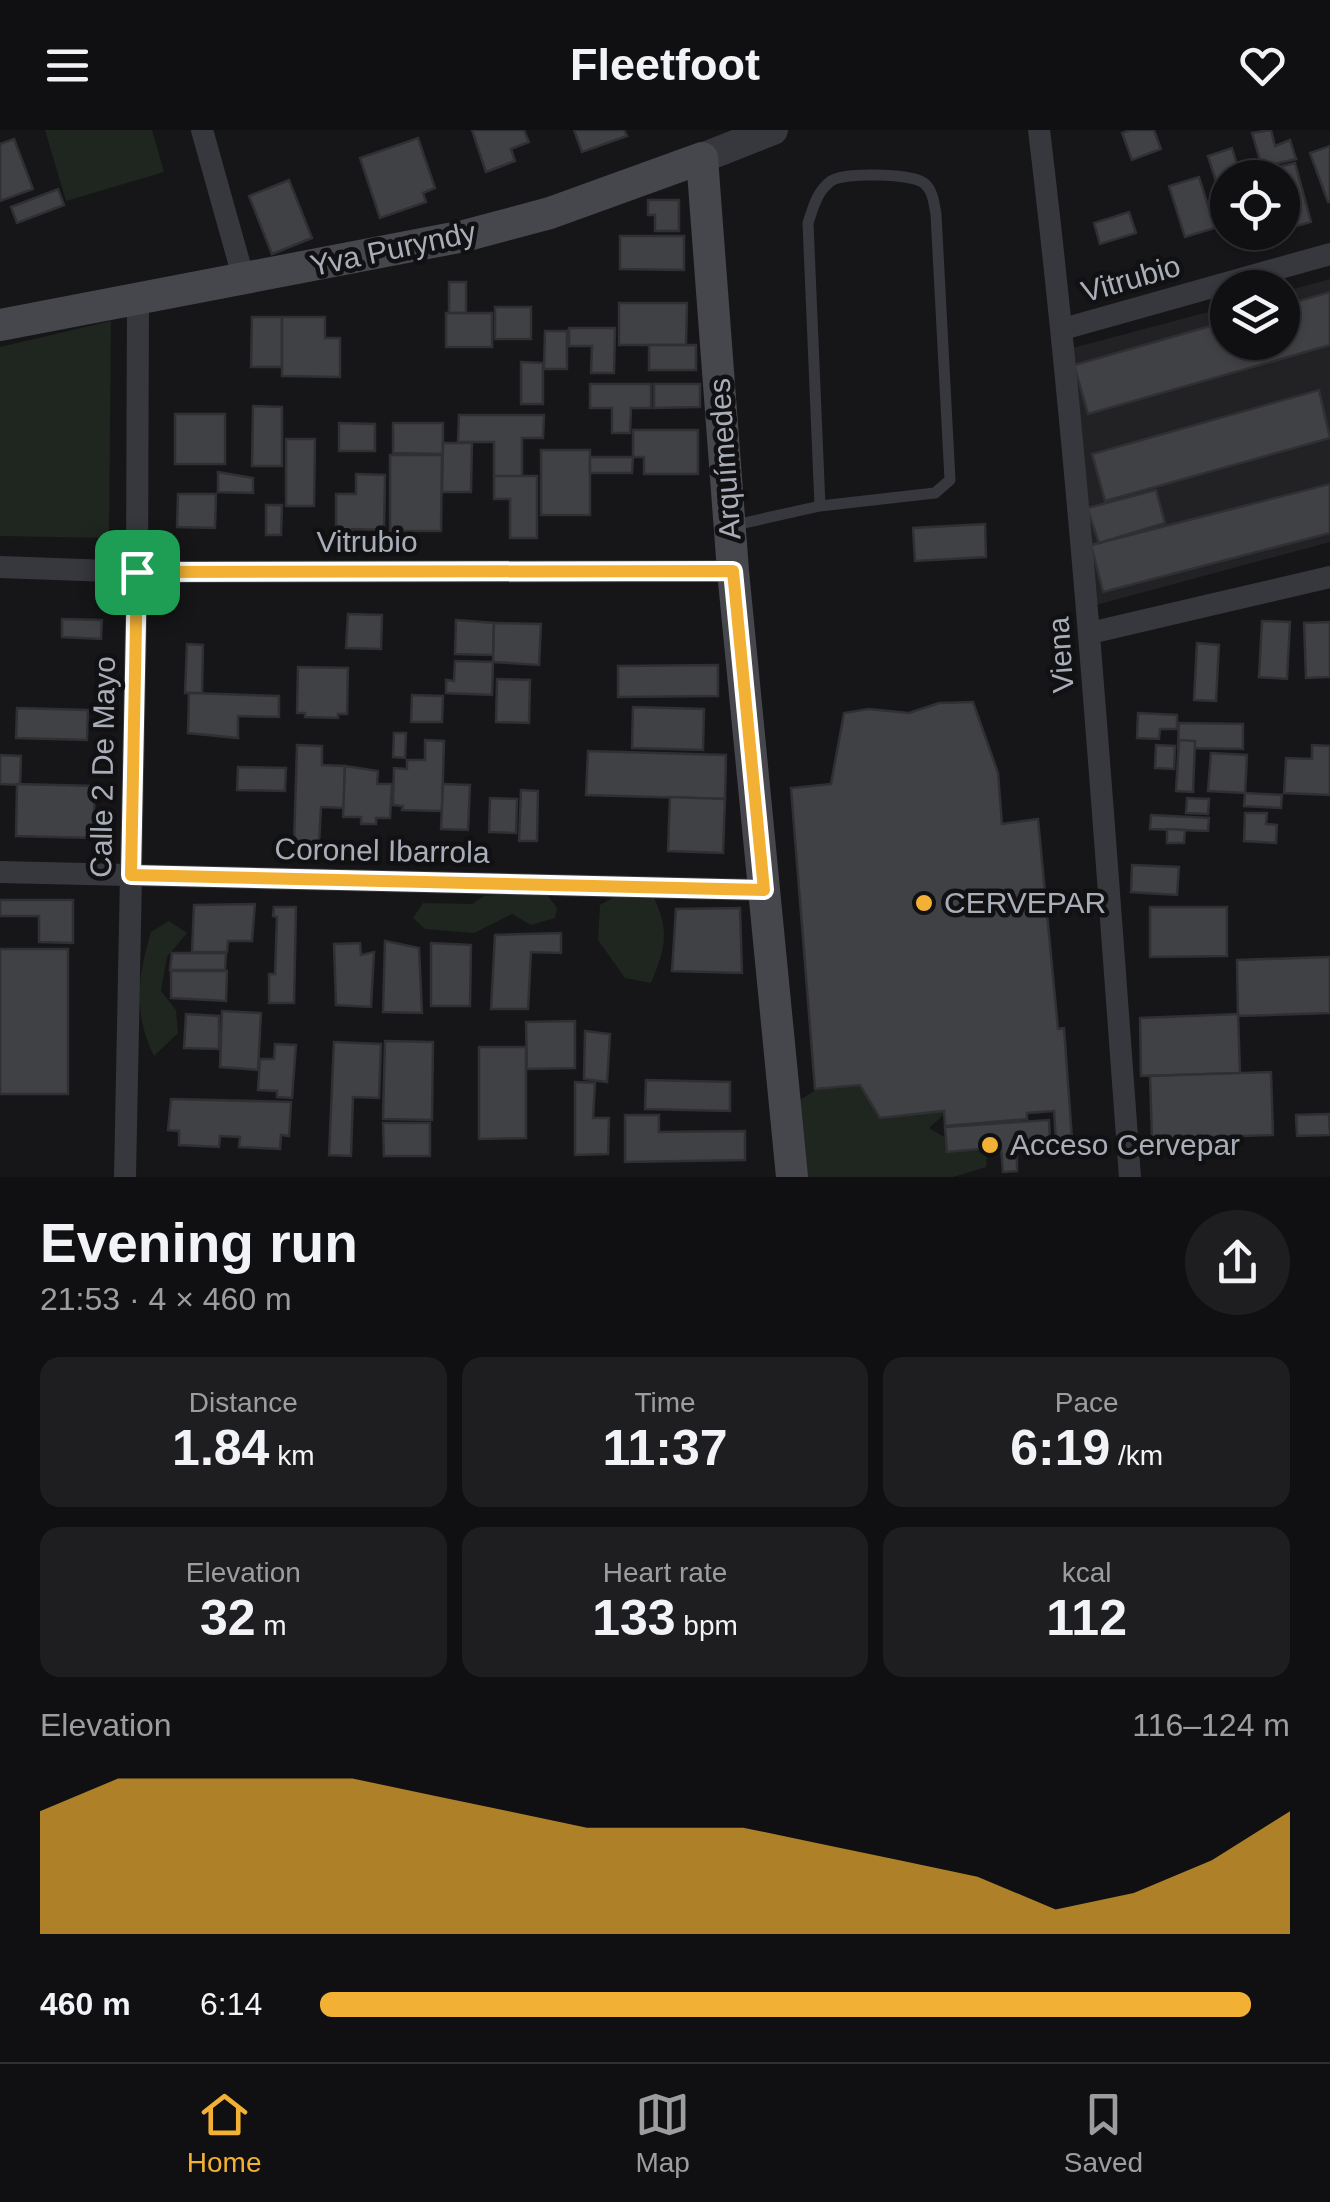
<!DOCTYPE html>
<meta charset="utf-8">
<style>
:root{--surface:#101012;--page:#1e1e20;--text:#f1f3f6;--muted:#9c9d9f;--line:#303032;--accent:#f2b134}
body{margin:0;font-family:Helvetica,sans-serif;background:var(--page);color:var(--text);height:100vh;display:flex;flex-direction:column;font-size:38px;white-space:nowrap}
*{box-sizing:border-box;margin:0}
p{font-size:32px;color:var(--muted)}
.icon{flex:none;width:55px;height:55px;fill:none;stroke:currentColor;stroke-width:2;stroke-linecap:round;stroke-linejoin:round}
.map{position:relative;height:1047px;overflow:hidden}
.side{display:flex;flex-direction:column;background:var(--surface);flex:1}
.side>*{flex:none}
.tools{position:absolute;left:1210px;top:30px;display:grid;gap:20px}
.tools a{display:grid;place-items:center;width:90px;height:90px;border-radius:50%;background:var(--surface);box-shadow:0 2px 8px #0004,0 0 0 2px var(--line);font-size:50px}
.pin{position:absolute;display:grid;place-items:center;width:85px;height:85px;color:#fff;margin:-42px;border-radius:20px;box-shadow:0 5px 15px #0006}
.round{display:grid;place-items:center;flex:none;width:105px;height:105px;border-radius:52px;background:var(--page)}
.overview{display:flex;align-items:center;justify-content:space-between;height:170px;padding:0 40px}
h1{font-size:55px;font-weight:600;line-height:75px}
.stats{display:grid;grid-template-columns:repeat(3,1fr);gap:15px;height:170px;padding:10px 40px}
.stats div{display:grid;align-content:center;border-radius:20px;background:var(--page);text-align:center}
.stats b{font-size:50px;font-weight:600}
.stats small{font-size:28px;font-weight:400}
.stats p{font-size:28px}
.chart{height:280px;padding:20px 40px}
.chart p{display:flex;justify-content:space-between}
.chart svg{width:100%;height:180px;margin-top:10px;fill:var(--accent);opacity:.7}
ul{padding:0 40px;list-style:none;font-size:32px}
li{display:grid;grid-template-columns:160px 120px 1fr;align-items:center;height:75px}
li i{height:25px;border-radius:12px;background:var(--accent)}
header{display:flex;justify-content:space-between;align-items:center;height:130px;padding:0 40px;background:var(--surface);font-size:45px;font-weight:600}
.dock{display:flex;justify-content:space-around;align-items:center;height:140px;border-top:2px solid var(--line);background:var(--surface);font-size:28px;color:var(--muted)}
.dock a{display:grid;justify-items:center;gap:5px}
.dock .selected{color:var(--accent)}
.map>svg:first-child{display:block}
.built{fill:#222225}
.green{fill:#1e261f}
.building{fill:#404145;stroke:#303034;stroke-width:2.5}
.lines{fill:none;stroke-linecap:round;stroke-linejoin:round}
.service{stroke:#37383d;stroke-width:11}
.minor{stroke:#37383d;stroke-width:22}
.tertiary{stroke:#37383d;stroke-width:30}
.secondary{stroke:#45474d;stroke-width:32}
.route-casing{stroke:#fff;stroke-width:20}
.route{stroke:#f2b134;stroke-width:12}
.poi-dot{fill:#f2b134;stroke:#111113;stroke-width:4}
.labels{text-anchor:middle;stroke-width:9;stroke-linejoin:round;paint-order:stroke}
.street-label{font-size:30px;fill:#a8adb8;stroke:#111113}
.poi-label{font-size:30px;fill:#a8adb8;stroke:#111113;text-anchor:start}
</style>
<header><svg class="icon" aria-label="menu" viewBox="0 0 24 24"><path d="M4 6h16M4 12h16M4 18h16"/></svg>Fleetfoot<svg class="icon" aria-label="heart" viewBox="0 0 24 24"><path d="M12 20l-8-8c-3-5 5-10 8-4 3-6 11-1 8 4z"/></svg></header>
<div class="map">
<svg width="1330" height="1047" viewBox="0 0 1330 1047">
<rect width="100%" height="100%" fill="#161618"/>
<polygon class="built" points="1330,149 1330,412 1096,475 1069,219 1227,177 1228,212 1282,212 1283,162"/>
<g class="green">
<polygon points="45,0 152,0 164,42 66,71"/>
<polygon points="111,191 109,408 0,406 0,217"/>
<path d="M628 759 652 763C670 801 666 817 651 853L625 848 598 810 600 775Z"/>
<polygon points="528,762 546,763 557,778 555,788 531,795 512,784 474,803 425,799 413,788 423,773 472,774 484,766"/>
<path d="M169 791 187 803 167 827 161 861 176 880 178 903 154 926C133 881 137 850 151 802Z"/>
<polygon points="854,935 952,977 929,998 946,1008 966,1011 987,1027 986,1037 953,1047 802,1047 794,974"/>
</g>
<g class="building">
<polygon points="472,0 524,0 529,12 511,19 515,31 486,42"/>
<polygon points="574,0 624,0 627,6 582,22"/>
<polygon points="1130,0 1154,0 1161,19 1132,30 1122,3"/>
<polygon points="1271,0 1275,16 1290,10 1296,29 1262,37 1252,3"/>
<polygon points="418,8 435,58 423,63 426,72 380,88 360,28"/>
<polygon points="14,9 33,59 0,71 0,14"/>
<polygon points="1330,16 1330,72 1328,72 1310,23"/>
<polygon points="1232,18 1241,48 1228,48 1228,62 1220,64 1208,26"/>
<polygon points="1295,33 1311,92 1282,100 1282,48 1262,48 1261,41"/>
<polygon points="1199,47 1215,98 1185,107 1169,56"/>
<polygon points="289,50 312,108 272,124 249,66"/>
<polygon points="58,59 64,75 17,93 11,77"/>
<polygon points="648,70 679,70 679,101 655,101 655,85 648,85"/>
<polygon points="1129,82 1136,103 1100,114 1094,93"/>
<polygon points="1233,102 1264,102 1266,108 1238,117"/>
<polygon points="620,106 684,106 684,140 620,139"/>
<rect x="449" y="152" width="17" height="31"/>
<polygon points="1330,162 1330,215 1088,284 1074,235 1228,191 1228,212 1282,212 1282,176"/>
<polygon points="619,173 687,173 686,215 619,215"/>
<rect x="495" y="177" width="36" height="32"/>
<rect x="446" y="183" width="46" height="34"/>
<polygon points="252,187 282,187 282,237 251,237"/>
<polygon points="282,187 325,187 325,208 340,208 340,247 282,246"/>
<polygon points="569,198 615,198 614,243 591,243 592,216 569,216"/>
<polygon points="545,201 567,201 567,239 544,239"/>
<rect x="649" y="215" width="47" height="25"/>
<polygon points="521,232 543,233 543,274 521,274"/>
<polygon points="590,254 651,254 651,278 631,278 630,303 612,303 612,278 590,278"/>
<polygon points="654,254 700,254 700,277 654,278"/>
<polygon points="1319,260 1330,308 1105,371 1092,324"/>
<polygon points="253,276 282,277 282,336 252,336"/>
<rect x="175" y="284" width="50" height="50"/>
<polygon points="459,285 544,285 543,308 522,308 522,347 494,346 494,312 458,312"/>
<polygon points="339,293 375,294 375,321 339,321"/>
<polygon points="393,293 443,293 443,324 393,323"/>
<polygon points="633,300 698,300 698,344 644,344 644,327 633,327"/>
<polygon points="286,309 315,309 314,376 286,376"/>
<polygon points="443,313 472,313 471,362 442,362"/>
<rect x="541" y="320" width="49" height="65"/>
<polygon points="390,325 442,325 441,401 390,401"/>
<polygon points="590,327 633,327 632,343 590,343"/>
<polygon points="218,342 253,348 253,363 218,362"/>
<polygon points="356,344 385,345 384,400 352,399 352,412 336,412 336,364 356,364"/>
<polygon points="494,346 537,346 537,408 510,408 510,369 494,369"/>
<polygon points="1330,354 1330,403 1103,462 1091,415"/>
<polygon points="1156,360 1165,393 1099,413 1087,378"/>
<polygon points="178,364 216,364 215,398 177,397"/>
<polygon points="266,375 282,375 281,405 266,405"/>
<polygon points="985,394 986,427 915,431 913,398"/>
<polygon points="348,484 382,485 381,519 346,518"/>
<polygon points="62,489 102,490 101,509 62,507"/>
<polygon points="456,490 494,493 493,525 455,524"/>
<polygon points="1262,491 1290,492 1287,549 1259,547"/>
<polygon points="1330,492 1330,547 1306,548 1304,493"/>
<polygon points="494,493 541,494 539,535 493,532"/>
<polygon points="1197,513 1219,515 1216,571 1194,570"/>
<polygon points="187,514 203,515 202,563 185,563"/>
<polygon points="455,531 493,532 492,565 446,563 446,550 454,551"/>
<polygon points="718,535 718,566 618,567 618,536"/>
<polygon points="298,537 348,538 347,584 338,584 338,588 305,587 305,583 297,583"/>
<polygon points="497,549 530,550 529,593 496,592"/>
<polygon points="189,563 279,566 279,587 238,586 238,608 188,603"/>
<polygon points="412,565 443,566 442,592 411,592"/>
<polygon points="973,572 998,643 1002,694 1038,689 1058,899 1064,898 1072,1009 1056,1011 1054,981 1027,983 1027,989 945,996 944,981 880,988 860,955 815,959 791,658 831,654 844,583 869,579 909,583 939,573"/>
<polygon points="633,577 704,579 703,620 632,618"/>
<polygon points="17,578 88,580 87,610 16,608"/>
<polygon points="1138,583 1177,585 1177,599 1160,599 1159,609 1137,608"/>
<polygon points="1179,593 1243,594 1243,619 1178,618"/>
<polygon points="394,603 406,603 405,628 393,627"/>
<polygon points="425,610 444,611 442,681 402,680 403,676 393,675 394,638 407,639 407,630 425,630"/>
<polygon points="1179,610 1195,611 1193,662 1176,661"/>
<polygon points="297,615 322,616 322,635 345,636 344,678 321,677 319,713 294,713"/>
<polygon points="1156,615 1175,616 1174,639 1155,638"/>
<polygon points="1312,615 1330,616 1330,665 1284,663 1286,628 1312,629"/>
<polygon points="588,621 726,625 725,669 586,665"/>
<polygon points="1211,623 1247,625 1245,663 1208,661"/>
<polygon points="0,625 21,626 20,655 0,654"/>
<polygon points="345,636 378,641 377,654 392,654 390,688 376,688 376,694 361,694 361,687 343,687"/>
<polygon points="238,637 286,638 285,661 237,660"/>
<polygon points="17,654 95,656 93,708 16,706"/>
<polygon points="443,654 470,655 468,700 441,699"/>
<polygon points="521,660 538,661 537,711 519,711"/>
<polygon points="1245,663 1282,665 1281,678 1244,676"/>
<polygon points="670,667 725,669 723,723 668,721"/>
<polygon points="490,668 517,669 516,703 489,702"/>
<polygon points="1187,668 1209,669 1208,684 1186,683"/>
<polygon points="1245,683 1267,683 1266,694 1277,695 1276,713 1244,711"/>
<polygon points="1151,685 1209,688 1208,701 1150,699"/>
<polygon points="1167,699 1185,700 1184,713 1167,713"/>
<polygon points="1132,735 1179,737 1177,765 1131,762"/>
<polygon points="0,770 73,770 73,813 39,812 39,786 0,786"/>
<polygon points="255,774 252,811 228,811 227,822 192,822 194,775"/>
<polygon points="274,777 296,777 294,873 269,873 269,844 275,844 277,787 273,786"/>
<polygon points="1150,777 1227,777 1227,826 1150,827"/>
<polygon points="740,778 742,843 672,841 676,779"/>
<polygon points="561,803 561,823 531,822 528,879 491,879 495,805"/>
<polygon points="385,811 419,818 422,883 383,882"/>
<polygon points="360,813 361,825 374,822 371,877 336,875 334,814"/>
<polygon points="431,813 471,815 470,876 431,876"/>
<rect x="0" y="819" width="68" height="145"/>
<polygon points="172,823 226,823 225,840 170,840"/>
<polygon points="1330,827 1330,883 1238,886 1237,830"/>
<polygon points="171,841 227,841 226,871 171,868"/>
<polygon points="222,881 261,883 258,940 220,937"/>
<polygon points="186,884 219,886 219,919 184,918"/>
<polygon points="1238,884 1240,943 1141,946 1140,888"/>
<polygon points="575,891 575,938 527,939 526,892"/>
<polygon points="585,901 610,904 607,952 584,949"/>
<polygon points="385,911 433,912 432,990 383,989"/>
<polygon points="334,912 381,914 379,968 353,967 351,1026 329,1025"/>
<polygon points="275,914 296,915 292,968 277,967 277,961 258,960 260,929 274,929"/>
<polygon points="479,917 526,917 526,1008 479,1009"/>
<polygon points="1271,942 1273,1005 1152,1009 1150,946"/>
<polygon points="646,950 730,952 730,981 645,979"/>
<polygon points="575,952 595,953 593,988 609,988 608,1024 575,1025"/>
<polygon points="171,969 291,972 289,1006 281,1005 280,1019 239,1017 240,1007 220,1006 219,1017 179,1015 179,1001 168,1000"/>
<polygon points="1329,984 1330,1005 1297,1006 1296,985"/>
<polygon points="625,985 659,985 659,1002 745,1001 745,1030 625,1032"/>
<polygon points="1049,990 1050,1014 1017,1017 1017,1041 1003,1042 1001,1017 947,1022 945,997"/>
<polygon points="383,993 430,993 430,1026 384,1026"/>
</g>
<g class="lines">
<path class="service" d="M735 395 820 376 935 363 950 350 936 84C934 74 933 61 925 54 914 43 844 42 831 51 817 61 813 78 808 93L820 376"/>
<g class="minor">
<polyline points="202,0 244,150"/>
<path d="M1039 0C1081 348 1104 698 1130 1047"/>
<polyline points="1063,199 1330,124"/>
<polyline points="0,437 137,442 733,441"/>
<polyline points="1090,503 1330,447"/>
<polyline points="0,742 764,760"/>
<polyline points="125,1047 137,442 138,168"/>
</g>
<polyline class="tertiary" points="702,28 773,0"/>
<polyline class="secondary" points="0,195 464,106 550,83 702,28 733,441 792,1047"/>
</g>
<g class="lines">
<g class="route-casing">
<polygon id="route" points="733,441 764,760 131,745 137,442"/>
</g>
<use href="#route" class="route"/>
</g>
<g class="poi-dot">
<circle cx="924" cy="773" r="10"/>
<circle cx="990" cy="1015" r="10"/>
</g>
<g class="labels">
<g class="street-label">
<text transform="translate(393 119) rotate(-12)" y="10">Yva Puryndy</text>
<text transform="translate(1131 149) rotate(-16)" y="10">Vitrubio</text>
<text transform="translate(725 329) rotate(-94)" y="10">Arquímedes</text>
<text x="367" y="422">Vitrubio</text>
<text transform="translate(1061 525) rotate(-94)" y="10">Viena</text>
<text transform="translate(103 637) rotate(-89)" y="10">Calle 2 De Mayo</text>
<text transform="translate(382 721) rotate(1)" y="10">Coronel Ibarrola</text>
</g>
<g class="poi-label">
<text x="944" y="783">CERVEPAR</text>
<text x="1010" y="1025">Acceso Cervepar</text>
</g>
</g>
</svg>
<div class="tools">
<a><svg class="icon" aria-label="locate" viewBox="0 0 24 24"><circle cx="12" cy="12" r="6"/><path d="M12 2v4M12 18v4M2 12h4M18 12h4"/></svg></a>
<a><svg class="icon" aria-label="layers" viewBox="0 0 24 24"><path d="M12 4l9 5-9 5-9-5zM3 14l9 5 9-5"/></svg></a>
</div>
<div class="pin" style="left:137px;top:442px;background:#1e9e55"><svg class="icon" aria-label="arrive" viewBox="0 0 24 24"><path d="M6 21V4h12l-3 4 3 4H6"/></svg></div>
</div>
<section class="side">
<div class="overview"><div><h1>Evening run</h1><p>21:53 · 4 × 460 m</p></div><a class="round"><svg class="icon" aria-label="share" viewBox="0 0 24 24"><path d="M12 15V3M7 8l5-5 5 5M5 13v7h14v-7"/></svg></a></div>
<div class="stats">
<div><p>Distance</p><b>1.84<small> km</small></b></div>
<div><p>Time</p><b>11:37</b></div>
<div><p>Pace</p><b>6:19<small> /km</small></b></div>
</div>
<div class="stats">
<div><p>Elevation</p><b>32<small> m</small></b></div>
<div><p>Heart rate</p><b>133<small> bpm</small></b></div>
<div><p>kcal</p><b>112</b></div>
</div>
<div class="chart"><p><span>Elevation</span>116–124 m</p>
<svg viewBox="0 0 160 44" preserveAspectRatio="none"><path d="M0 44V14L10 6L20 6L30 6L40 6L50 10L60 14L70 18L80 18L90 18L100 22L110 26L120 30L130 38L140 34L150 26L160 14V44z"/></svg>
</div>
<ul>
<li><b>460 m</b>6:14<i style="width:96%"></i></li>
</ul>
</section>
<nav class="dock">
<a class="selected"><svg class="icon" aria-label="home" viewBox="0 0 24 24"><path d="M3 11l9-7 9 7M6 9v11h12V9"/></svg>Home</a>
<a><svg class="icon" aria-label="map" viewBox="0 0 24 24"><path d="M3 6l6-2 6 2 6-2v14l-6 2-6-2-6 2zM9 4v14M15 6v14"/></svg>Map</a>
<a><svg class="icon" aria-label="saved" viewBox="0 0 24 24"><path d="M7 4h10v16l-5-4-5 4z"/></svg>Saved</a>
</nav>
